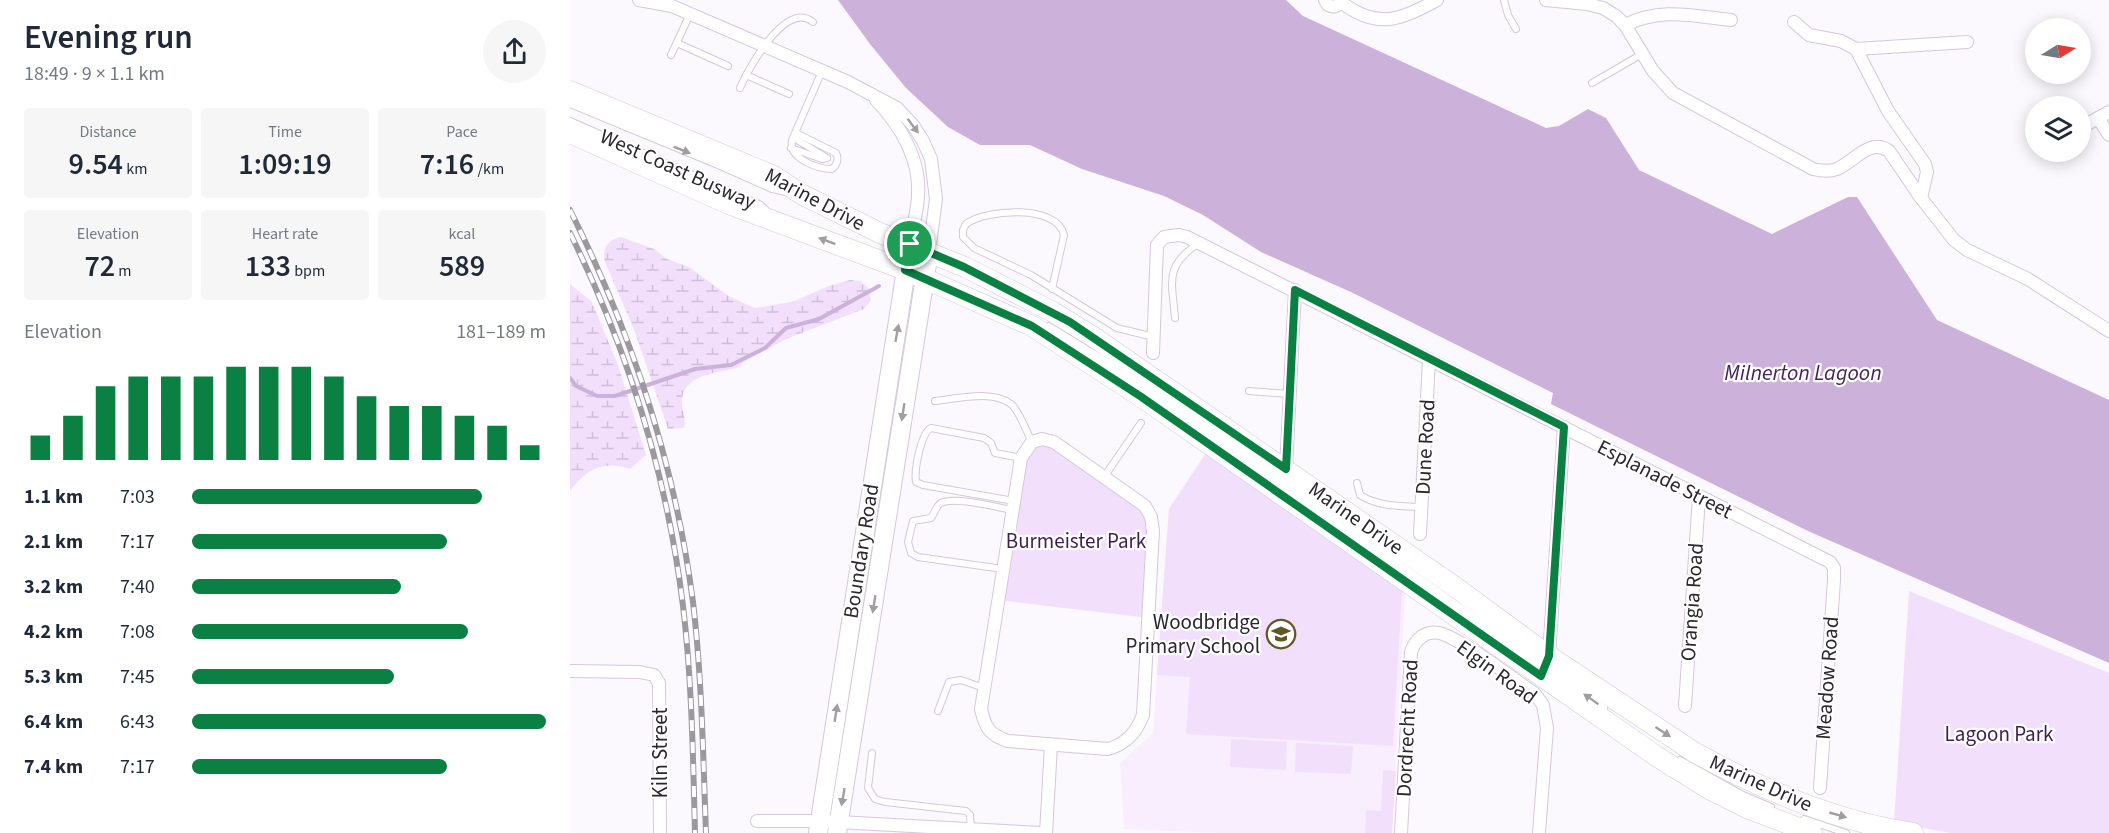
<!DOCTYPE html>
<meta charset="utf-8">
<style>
:root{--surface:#fff;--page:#f6f6f7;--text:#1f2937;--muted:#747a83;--accent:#0b8043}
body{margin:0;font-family:"Source Sans 3",sans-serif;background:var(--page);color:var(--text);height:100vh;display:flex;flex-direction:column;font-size:22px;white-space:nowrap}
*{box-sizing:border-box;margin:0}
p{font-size:20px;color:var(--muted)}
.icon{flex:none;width:33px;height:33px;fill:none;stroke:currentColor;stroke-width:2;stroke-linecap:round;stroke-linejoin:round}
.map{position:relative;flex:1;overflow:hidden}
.details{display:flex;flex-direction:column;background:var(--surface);width:570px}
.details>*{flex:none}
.needle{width:39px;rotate:79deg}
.controls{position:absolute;left:1455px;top:18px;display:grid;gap:12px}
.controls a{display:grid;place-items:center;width:66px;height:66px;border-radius:50%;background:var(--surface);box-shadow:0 3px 15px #0003;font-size:30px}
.pin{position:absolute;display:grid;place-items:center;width:51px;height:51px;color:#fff;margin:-26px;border:3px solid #fff;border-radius:50%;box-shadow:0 2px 6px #0007}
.round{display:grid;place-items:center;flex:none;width:63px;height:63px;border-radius:32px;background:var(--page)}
.head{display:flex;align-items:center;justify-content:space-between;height:102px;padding:0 24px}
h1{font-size:33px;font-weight:600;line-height:45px}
.stats{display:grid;grid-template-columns:repeat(3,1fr);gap:9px;height:102px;padding:6px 24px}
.stats div{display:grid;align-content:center;border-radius:6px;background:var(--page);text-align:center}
.stats b{font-size:30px;font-weight:600}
.stats small{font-size:16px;font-weight:400}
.stats p{font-size:16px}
.chart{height:168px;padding:12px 24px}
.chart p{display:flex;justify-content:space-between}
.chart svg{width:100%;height:108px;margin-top:6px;stroke:var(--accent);stroke-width:6}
ul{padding:0 24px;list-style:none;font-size:20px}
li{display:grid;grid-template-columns:96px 72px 1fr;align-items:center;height:45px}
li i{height:15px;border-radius:8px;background:var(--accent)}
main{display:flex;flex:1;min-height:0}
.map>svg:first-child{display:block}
.built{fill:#f8eefe}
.wetland{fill:url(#wetland-marsh)}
.park{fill:#f2dffc}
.water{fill:#ccb1db}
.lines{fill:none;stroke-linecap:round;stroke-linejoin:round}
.stream{stroke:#ccb1db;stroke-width:4}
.service-casing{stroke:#d4c8db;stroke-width:8}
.minor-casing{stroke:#d4c8db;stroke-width:14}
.secondary-casing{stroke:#d4c8db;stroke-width:20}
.primary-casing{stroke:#d4c8db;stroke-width:21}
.service{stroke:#fff;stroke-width:6}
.minor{stroke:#fff;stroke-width:12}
.secondary{stroke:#fff;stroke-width:18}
.primary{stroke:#fff;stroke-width:20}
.rail-casing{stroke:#9c999e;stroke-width:6}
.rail{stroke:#fff;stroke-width:4;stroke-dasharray:11;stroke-linecap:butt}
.oneway{fill:#a09ea1}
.route-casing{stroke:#fff;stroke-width:12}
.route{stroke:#0b8043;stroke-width:8}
.labels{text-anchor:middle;stroke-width:4.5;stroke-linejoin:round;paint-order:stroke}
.street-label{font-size:21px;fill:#2b272e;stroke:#fff}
.park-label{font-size:21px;fill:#401e51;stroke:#fff}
.poi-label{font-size:21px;fill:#2b272e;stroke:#fff;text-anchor:end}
.water-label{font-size:22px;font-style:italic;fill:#472558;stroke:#fff}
</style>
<main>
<section class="details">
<div class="head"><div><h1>Evening run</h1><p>18:49 · 9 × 1.1 km</p></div><a class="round"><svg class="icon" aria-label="share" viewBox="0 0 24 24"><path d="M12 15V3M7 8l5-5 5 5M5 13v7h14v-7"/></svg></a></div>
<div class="stats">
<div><p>Distance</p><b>9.54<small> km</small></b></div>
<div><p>Time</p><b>1:09:19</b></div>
<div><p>Pace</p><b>7:16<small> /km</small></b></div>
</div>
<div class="stats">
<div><p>Elevation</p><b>72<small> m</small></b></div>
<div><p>Heart rate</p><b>133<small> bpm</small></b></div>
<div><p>kcal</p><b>589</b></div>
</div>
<div class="chart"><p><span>Elevation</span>181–189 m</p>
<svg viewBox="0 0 160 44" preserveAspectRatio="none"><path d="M5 44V34M15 44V26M25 44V14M35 44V10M45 44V10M55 44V10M65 44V6M75 44V6M85 44V6M95 44V10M105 44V18M115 44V22M125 44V22M135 44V26M145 44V30M155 44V38"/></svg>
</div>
<ul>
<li><b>1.1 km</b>7:03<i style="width:82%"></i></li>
<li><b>2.1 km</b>7:17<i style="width:72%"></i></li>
<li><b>3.2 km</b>7:40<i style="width:59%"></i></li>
<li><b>4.2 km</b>7:08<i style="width:78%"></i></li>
<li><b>5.3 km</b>7:45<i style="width:57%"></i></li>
<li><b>6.4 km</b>6:43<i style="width:100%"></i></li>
<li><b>7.4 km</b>7:17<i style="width:72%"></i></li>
</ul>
</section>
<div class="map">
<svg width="1539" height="833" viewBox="0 0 1539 833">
<defs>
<pattern id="wetland-marsh" width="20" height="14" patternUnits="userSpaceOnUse" patternTransform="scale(1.5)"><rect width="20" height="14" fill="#f2dffc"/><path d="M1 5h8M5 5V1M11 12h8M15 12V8" fill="none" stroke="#d0bfd8"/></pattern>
</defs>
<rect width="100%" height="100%" fill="#fbf9fd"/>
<polygon class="built" points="636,453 835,593 822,833 648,833 554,829 550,763 583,733 599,509"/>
<g class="wetland">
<path d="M51 237 84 249 97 259 119 267 160 297 185 308 222 302 259 286 280 280 291 281 299 289 301 300 294 309 216 339 172 363 170 367C150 373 114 373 112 400 111 410 117 419 114 428L98 429 65 332 35 262C32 248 37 240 51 237Z"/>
<path d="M0 284 22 302 48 365 76 455 60 469C33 460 17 469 0 491Z"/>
</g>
<g class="park">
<polygon points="472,439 581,517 579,618 428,600 451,458"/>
<polygon points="636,453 832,591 823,746 616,734 620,677 587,675 599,509"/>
<polygon points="1339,591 1539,673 1539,833 1381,833 1324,823"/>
<polygon points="661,739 717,742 716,770 660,767"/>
<polygon points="726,743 783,746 781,774 725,772"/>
<polygon points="813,770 826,771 822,833 795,833 796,810 811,811"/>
</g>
<polygon class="water" points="268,0 716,0 733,16 976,128 989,126 1018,109 1036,118 1069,170 1202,234 1278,197 1287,197 1367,320 1539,400 1539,663 1238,531 981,404 983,393 783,293 691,252 633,215 594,196 512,169 460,145 410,145 378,127 336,88 300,44"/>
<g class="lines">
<polyline class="stream" points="0,378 6,386 27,396 45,396 125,369 161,365 195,348 216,328 249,319 309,286"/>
<g class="service-casing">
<g id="service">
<polyline points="934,0 938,15 946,29"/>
<polyline points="107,43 158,66"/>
<polyline points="101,55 120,14"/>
<polyline points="176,75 219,94"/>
<polyline points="1022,83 1072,54"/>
<path d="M170 88C179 67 216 0 243 22"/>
<polyline points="0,104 148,165 202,189 216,192"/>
<polyline points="0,121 191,205 196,210"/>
<path d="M226 133 266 153C269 159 267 165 262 169 248 169 218 159 222 140L252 71"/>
<polyline points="221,148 252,159 257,158 224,138"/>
<path d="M482 289 494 235C487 204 416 209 396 224L393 230V237L404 248 461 275 547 328 584 337"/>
<path d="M605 318C602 281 594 266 629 243"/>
<polyline points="479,326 573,384 1034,708"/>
<polyline points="679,391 720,394"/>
<path d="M365 401C386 399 422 389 441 404 449 410 457 433 462 442"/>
<polyline points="534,477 571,423"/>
<path d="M787 483 790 495C809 507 830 506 852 507"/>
<path d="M444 501 353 485 346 482C344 470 351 433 361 428L414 438 421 443 425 453 451 458"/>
<path d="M433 569 348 557 341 553 338 542 343 521 361 518C364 514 366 506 371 503 384 496 427 507 442 510"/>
<polyline points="368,711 379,682 391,680 414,688"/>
<polyline points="302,753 298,788 305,799 315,802 396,811 400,815 401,830"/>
<polyline points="1110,760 1173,795 1201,807"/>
<polyline points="1234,819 1276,833"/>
</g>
</g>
<g class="minor-casing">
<g id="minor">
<polyline points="69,0 102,6 278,82 327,108 343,125 353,141 361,159 366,199 359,252"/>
<path d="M755 0 758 5C764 8 767 7 771 2"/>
<path d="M976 0 1017 4 1033 8 1046 16 1055 25 1083 71 1103 93 1243 169C1251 171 1259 172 1267 169 1284 162 1300 137 1319 151L1351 198 1384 240 1397 250 1458 279 1539 331"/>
<path d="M771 2C807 30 830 20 867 0"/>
<polyline points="1224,22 1239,35 1271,41 1286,49"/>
<path d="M1055 25C1092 7 1122 16 1161 20"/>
<path d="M306 100C331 126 351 160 348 197 347 213 342 229 340 244"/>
<polyline points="1528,118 1539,135"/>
<polyline points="1510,128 1539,112"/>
<polyline points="1351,198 1357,172 1355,164 1318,111 1286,49 1397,42"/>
<polyline points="583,353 587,245 594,237 609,235 617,237 1260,562 1264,568 1264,580 1250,788"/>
<path d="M472 439 484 442 575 506 581 517 583 531 573 715C566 733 556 744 538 749L438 741C419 735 415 727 411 709L451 458 462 442Z"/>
<polyline points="716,469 725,290"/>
<polyline points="850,534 859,359"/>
<polyline points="0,671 70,672 84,675 89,683 90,833"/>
<polyline points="971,676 979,656 994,427"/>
<polyline points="1115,706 1129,497"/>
<polyline points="187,821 250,821 469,833"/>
<polyline points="476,833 481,745"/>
<path d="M831 833 841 652C845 640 855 630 869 633 889 637 945 680 965 694L973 705 977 728 969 833"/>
</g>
</g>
<g class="secondary-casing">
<g id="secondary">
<polyline points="248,833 340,244"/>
<polyline points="267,833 359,252"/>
</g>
</g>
<g class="primary-casing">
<g id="primary">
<path d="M0 91 204 176 231 194 310 233 395 267 483 312 522 336 888 589 979 656 1124 752C1192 790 1265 821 1343 833"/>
<polyline points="0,133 161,205 335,270 462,326 570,396 1086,756 1139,789 1179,809 1242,833"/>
</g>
</g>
<use href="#service" class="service"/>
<use href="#minor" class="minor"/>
<use href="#secondary" class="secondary"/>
<use href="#primary" class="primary"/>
<g class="rail-casing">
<g id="rail">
<path d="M0 210C62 334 105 464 123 602 132 678 133 756 136 833"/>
<path d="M0 233C58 350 97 475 113 606 122 681 123 757 125 833"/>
</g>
</g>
<use href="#rail" class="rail"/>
</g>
<defs><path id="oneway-solid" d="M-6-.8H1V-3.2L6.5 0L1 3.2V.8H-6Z" transform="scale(1.5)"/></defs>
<g class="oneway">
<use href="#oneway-solid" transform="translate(343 126) rotate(53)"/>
<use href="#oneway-solid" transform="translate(112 150) rotate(22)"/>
<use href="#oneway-solid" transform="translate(257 241) rotate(-159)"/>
<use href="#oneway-solid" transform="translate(327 333) rotate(-80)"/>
<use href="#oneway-solid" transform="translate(333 412) rotate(99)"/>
<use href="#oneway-solid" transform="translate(304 604) rotate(99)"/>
<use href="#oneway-solid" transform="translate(1021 699) rotate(-145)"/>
<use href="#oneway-solid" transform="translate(266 713) rotate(-81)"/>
<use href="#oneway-solid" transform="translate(1093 732) rotate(33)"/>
<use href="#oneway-solid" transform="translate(273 797) rotate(100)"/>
<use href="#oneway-solid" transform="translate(1268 815) rotate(16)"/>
</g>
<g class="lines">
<g class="route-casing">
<polygon id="route" points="340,244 394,267 500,322 716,469 725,290 994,427 979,656 971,676 570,396 462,326 335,270"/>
</g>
<use href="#route" class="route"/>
</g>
<defs>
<g id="school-ring" transform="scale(1.5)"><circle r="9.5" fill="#fff" stroke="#5d5824" stroke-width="1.5"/><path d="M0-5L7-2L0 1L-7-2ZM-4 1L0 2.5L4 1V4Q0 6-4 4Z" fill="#5d5824"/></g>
</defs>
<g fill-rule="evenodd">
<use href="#school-ring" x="711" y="634"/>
</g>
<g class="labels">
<g class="street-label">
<text transform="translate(108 169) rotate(24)" y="7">West Coast Busway</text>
<text transform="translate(245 199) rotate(28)" y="7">Marine Drive</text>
<text transform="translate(855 447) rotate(-87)" y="7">Dune Road</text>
<text transform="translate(1095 479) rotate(27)" y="7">Esplanade Street</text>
<text transform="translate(786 518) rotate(35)" y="7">Marine Drive</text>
<text transform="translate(291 551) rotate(-81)" y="7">Boundary Road</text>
<text transform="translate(1122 602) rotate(-86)" y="7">Orangia Road</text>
<text transform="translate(927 672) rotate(36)" y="7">Elgin Road</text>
<text transform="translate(1257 678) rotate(-86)" y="7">Meadow Road</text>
<text transform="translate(837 728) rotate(-87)" y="7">Dordrecht Road</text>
<text transform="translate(90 753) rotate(-90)" y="7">Kiln Street</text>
<text transform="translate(1191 783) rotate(24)" y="7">Marine Drive</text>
</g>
<g class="park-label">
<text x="506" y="548">Burmeister Park</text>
<text x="1429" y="741">Lagoon Park</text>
</g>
<g class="poi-label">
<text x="690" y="629">Woodbridge<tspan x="690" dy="24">Primary School</tspan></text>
</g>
<g class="water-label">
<text x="1233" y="380">Milnerton Lagoon</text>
</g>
</g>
</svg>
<div class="controls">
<a><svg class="needle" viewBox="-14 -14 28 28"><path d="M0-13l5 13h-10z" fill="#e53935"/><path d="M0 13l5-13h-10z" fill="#747a83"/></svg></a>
<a><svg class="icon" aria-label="layers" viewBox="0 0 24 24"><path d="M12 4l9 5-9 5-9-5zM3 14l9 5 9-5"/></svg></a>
</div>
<div class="pin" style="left:340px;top:244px;background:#1e9e55"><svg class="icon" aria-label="arrive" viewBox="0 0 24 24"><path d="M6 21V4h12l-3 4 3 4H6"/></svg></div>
</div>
</main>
